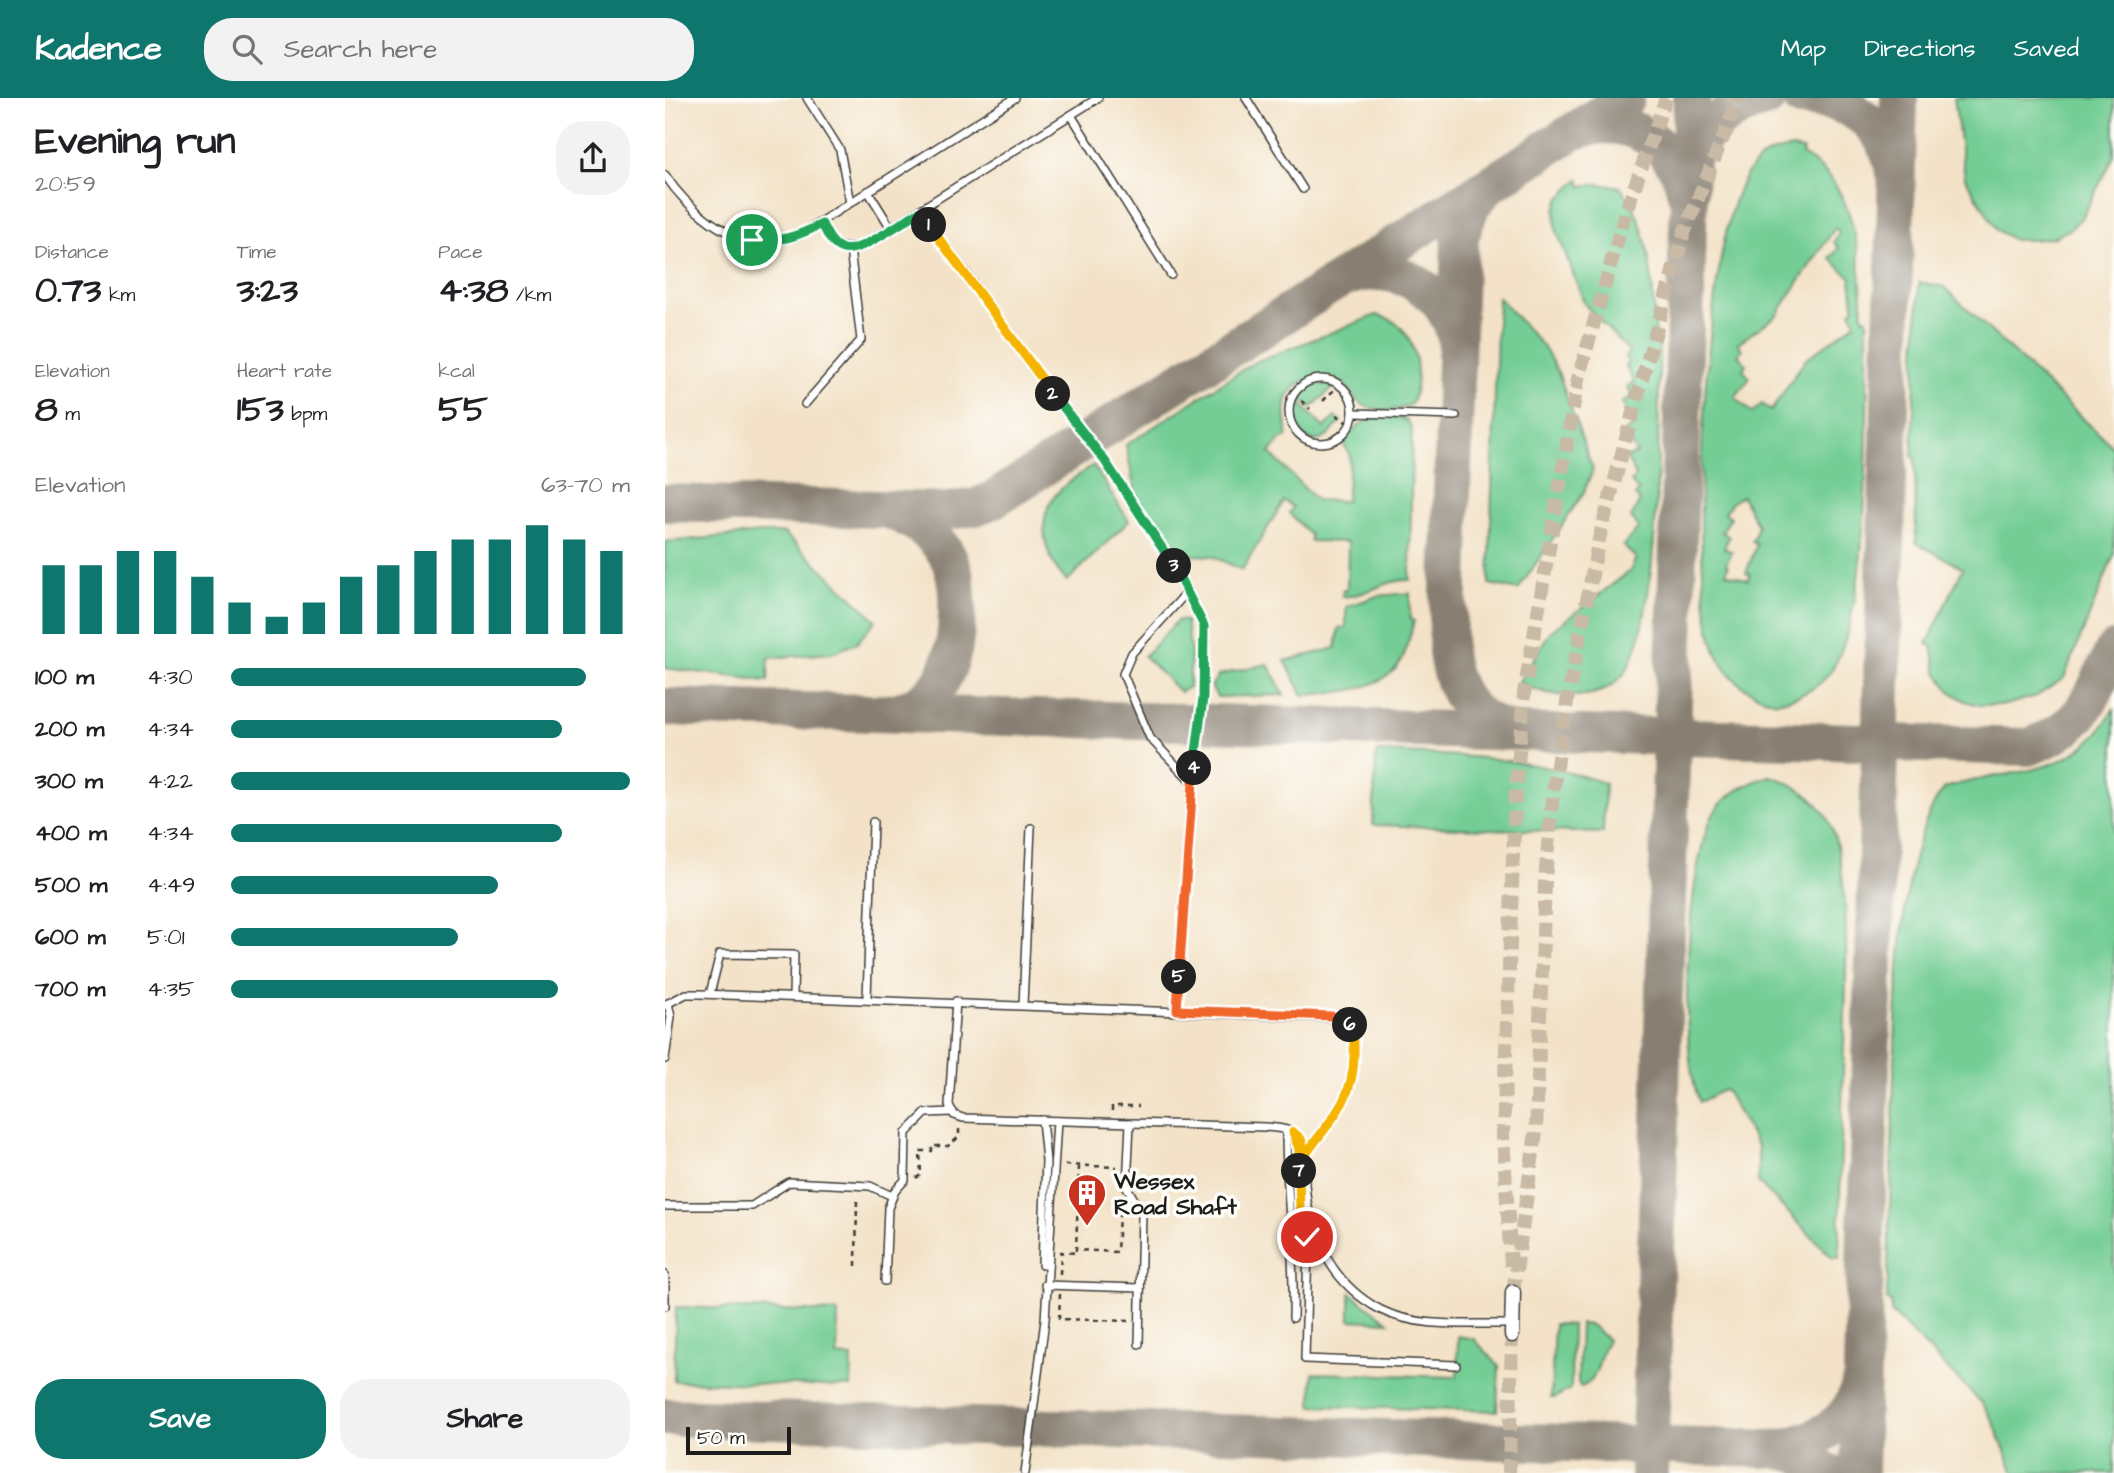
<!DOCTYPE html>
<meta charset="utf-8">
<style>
:root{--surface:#fff;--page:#f2f2f2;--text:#202124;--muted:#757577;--accent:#0f766e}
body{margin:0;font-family:"Architects Daughter",sans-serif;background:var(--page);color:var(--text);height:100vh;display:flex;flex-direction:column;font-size:26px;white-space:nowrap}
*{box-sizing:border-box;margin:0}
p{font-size:23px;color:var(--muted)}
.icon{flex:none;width:38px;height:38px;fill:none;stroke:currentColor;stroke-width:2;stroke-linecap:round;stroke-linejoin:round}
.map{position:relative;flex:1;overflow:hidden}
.side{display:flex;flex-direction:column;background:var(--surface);width:665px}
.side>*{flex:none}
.scale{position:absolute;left:21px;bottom:18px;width:105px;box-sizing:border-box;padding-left:7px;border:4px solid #1c1c1c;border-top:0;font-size:19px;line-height:24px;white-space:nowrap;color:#1c1c1c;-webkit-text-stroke:5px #fdfcf7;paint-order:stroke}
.pin{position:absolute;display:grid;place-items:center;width:60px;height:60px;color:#fff;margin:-30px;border:4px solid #fff;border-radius:50%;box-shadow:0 2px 7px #0007}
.km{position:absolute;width:35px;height:35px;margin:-18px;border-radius:50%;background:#222;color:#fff;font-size:19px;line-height:35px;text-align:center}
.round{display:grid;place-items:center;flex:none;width:74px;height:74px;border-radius:28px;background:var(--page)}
.head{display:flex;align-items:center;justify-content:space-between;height:119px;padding:0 35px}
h1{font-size:38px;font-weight:800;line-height:52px}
.metrics{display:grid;grid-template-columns:repeat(3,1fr);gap:10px;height:119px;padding:7px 35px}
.metrics div{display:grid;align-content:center}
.metrics b{font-size:35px;font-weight:800}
.metrics small{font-size:19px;font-weight:400}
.metrics p{font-size:19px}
.chart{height:196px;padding:14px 35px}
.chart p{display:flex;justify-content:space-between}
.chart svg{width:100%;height:126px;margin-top:7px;stroke:var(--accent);stroke-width:6}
.primary-button{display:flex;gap:14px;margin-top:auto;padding:14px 35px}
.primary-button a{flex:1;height:80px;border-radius:28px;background:var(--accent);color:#fff;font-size:28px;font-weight:800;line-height:80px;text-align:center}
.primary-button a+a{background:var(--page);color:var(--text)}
ul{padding:0 35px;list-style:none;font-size:23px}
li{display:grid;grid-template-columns:112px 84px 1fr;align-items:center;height:52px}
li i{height:18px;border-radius:9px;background:var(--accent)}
header{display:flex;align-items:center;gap:42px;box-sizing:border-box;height:98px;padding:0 35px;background:var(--accent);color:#fff}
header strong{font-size:33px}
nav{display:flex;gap:38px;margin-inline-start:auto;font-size:24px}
.search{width:490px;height:63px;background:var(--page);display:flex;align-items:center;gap:18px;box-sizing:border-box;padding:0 24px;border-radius:28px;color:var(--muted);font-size:26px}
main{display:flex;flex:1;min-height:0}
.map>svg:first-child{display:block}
.green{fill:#73cd94;stroke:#487458;stroke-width:2;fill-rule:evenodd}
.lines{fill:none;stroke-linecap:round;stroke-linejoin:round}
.taxiway{stroke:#887f72;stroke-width:38}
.minor-tunnel{stroke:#c8baa5;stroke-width:14;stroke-dasharray:14 7;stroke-linecap:butt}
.service-casing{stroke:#3c3a36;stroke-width:10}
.minor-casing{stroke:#3c3a36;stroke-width:17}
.path{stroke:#3c3a36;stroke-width:2.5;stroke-dasharray:5 5;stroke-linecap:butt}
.service{stroke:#fff;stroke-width:7}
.minor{stroke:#fff;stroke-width:14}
.split-1-casing{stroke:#fff;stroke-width:14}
.split-2-casing{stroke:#fff;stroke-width:14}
.split-3-casing{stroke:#fff;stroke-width:14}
.split-4-casing{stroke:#fff;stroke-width:14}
.split-5-casing{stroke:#fff;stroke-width:14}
.split-6-casing{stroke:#fff;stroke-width:14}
.split-7-casing{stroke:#fff;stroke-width:14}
.split-8-casing{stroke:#fff;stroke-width:14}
.split-1{stroke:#22a559;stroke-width:9}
.split-2{stroke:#f5b400;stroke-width:9}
.split-3{stroke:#22a559;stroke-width:9}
.split-4{stroke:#22a559;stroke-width:9}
.split-5{stroke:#f0652b;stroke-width:9}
.split-6{stroke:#f0652b;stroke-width:9}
.split-7{stroke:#f5b400;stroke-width:9}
.split-8{stroke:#f5b400;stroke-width:9}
.labels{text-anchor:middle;stroke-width:7;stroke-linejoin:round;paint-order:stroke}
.poi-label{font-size:23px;font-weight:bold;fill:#1c1c1c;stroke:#fdfcf7;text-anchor:start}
</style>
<header>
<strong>Kadence</strong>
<div class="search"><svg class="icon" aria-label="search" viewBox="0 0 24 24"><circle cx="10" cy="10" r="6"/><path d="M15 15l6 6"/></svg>Search here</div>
<nav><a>Map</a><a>Directions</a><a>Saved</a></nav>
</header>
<main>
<section class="side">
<div class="head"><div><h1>Evening run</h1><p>20:59</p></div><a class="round"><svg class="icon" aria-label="share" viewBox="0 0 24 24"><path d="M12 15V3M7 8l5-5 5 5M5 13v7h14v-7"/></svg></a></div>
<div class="metrics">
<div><p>Distance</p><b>0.73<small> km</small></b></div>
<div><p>Time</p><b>3:23</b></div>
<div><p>Pace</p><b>4:38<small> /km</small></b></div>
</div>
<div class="metrics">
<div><p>Elevation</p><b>8<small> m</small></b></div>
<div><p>Heart rate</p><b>153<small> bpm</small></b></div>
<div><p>kcal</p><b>55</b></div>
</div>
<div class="chart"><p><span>Elevation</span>63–70 m</p>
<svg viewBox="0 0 160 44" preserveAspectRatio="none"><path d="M5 44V20M15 44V20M25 44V15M35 44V15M45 44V24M55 44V33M65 44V38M75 44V33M85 44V24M95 44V20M105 44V15M115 44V11M125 44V11M135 44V6M145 44V11M155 44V15"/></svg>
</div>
<ul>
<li><b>100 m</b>4:30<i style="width:89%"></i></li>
<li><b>200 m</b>4:34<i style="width:83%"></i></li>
<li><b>300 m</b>4:22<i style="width:100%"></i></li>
<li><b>400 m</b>4:34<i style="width:83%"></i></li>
<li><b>500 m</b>4:49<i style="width:67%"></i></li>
<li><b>600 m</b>5:01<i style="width:57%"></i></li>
<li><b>700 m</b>4:35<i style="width:82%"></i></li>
</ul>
<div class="primary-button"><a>Save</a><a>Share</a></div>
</section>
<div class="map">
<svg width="1449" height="1375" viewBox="0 0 1449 1375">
<rect width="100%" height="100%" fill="#fdfcf7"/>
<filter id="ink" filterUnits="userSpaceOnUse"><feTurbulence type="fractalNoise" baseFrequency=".0143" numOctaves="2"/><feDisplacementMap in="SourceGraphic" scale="14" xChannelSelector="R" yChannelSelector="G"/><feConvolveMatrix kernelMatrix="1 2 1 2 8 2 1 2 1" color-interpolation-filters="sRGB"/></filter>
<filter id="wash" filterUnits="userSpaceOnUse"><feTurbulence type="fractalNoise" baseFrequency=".00686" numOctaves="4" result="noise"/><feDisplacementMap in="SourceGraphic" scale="28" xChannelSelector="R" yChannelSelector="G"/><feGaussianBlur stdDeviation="1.57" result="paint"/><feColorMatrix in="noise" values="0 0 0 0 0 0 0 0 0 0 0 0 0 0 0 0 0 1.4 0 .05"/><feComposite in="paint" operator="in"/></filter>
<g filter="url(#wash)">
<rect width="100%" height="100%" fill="#f3e2c7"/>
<g class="green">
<polygon points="1289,0 1449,0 1449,58 1418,118 1406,131 1387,140 1368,142 1349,142 1332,132 1300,80"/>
<path d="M1128 50 1138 52 1137 57C1194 86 1195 164 1198 220L1202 221C1202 301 1208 511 1166 573 1153 592 1133 599 1112 604 1084 597 1064 582 1052 556 1020 486 1040 150 1078 83 1089 61 1104 52 1128 50ZM1170 130 1174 134 1169 144 1174 150 1165 160 1186 180 1189 209 1185 214 1189 220V226L1140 262 1106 313 1097 306 1087 315 1070 299 1085 280 1078 272 1081 266 1073 257 1077 252 1073 245 1111 218ZM1077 398 1093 428 1087 444 1092 446 1081 475 1085 476 1083 482 1061 475 1063 468 1061 466 1067 454 1059 450 1064 439 1057 434 1066 419 1060 415 1067 404Z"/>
<path d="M914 81 916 88 932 86 955 89C989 129 987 192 991 242H994C994 308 997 534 957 578 930 608 885 599 853 585L885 534 965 473 971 460 958 448 974 429 966 420 975 403 970 398 974 393 966 384 971 377 961 360 972 355 959 334 970 327 957 305 967 298 962 289 969 283 960 268 963 264 960 259 964 253 920 207 891 131 890 111 895 100Z"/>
<polygon points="1254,184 1279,189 1449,350 1449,457 1399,580 1372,598 1340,607 1314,607 1300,603 1285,593 1272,574 1267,548 1262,546 1298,470 1251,445 1250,360 1247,358"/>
<polygon points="833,199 878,248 893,274 928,372 918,396 853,492 824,486"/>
<path d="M711 217C750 224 759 270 747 305 736 315 707 314 695 305 688 300 685 290 677 285 658 273 630 280 622 302 617 316 624 327 622 340L616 341 605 355 651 402 681 403 685 358 678 345C694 321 714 313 742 322L747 331 745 482C721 481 702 498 677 499L678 492H682L683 444 645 443V437L624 415 628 409 619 403 577 472 547 458 525 457 512 452 494 437 470 394 461 347 588 265Z"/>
<polygon points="652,285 670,288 646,310 632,297"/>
<path d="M631 301 659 330 670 319 676 323C671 328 666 336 660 340 638 353 623 318 631 301Z"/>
<path d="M428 367 464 423 402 483C379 460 369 421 393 394 403 383 417 375 428 367Z"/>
<polygon points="97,435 119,435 211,522 192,545 167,555 104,560 103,583 0,570 0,444"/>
<path d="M745 495V521L749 523C745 536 742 554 735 565 717 593 669 595 638 597L620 563 671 550 674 530H681V509L712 498Z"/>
<polygon points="513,522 521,523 526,554 524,589 515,594 479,558"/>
<polygon points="603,566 619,597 552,599 546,588 554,577"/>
<path d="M1449 610V1375H1349L1328 1323 1317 1305 1226 1214V1203H1222C1224 1141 1226 1079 1228 1017 1231 937 1229 749 1280 690 1347 668 1410 684 1449 610Z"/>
<path d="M711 654C789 657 865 659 940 685L938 735 708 727Z"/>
<path d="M1105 678C1125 684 1145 696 1158 713 1192 761 1179 917 1178 978 1176 1038 1175 1099 1174 1160L1167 1159 1093 1084V1049L1060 991 1035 1004C1012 957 1021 756 1051 712 1064 694 1085 684 1105 678Z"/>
<polygon points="685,1195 724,1224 685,1222"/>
<polygon points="11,1209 173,1214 172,1258 187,1259 186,1289 9,1283"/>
<polygon points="889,1226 907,1227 906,1291 889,1300 886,1300"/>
<path d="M915 1226 926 1227 943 1242C932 1257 936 1282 916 1289L913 1285Z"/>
<polygon points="793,1238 809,1241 834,1268 832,1313 647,1308 648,1275 792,1279"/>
</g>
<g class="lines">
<g class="taxiway">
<path d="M1136 0C1183 1 1219 23 1229 72"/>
<path d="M911 33C962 14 1011 45 1021 96"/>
<path d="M1024 65C1040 28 1065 10 1103 0"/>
<path d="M819 93 807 106 795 139 782 554C787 594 805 620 845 633"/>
<path d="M682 179C731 163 779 190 791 240"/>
<polyline points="0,405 283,413 310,409 326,403 961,0"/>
<path d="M0 609 1363 649C1419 630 1425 601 1449 552"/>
<path d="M223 615C277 607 291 564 292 516 293 495 292 472 280 454 266 433 247 421 225 413"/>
<path d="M0 1319 1108 1351C1146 1346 1187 1328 1195 1285"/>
<polyline points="1108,1351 1133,1356 1165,1375"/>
<polyline points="984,1375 1027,0"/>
<polyline points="1194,1375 1234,0"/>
</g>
</g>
</g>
<g filter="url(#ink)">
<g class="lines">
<g class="minor-tunnel">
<polyline points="846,1168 838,1038 850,702 859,596 913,281 960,116 1001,0"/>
<polyline points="848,1194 871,1034 880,782 888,693 903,598 934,441 973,296 1019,135 1074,0"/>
<polyline points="844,1375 847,1237"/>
</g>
<g class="service-casing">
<g id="service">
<polyline points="142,0 175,52 185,105"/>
<polyline points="581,0 638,91"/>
<polyline points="406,17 506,177"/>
<path d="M0 77C21 109 64 147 106 144 115 143 124 140 133 138L350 0"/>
<polyline points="203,93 226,130"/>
<polyline points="254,115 302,176 366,268 440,363 510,470 539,528 538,599 527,684 512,912"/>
<path d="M157 126C167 146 174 154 197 148L433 0"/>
<circle cx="656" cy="313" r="32"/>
<polyline points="140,306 196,242 185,151"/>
<polyline points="689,315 791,318"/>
<polyline points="523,493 467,555 458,576 485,640 527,684"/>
<polyline points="45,896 55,856 129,857 128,898"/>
<polyline points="202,900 208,724"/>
<path d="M291 903 284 1007 289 1017 298 1020 600 1029C611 1030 626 1030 634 1040 645 1052 640 1071 640 1086 644 1139 668 1187 716 1212 754 1231 807 1225 848 1226"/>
<path d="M0 907 21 896H35L678 920C690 929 689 941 689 955 688 1005 668 1017 641 1056"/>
<polyline points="358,907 366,730"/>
<polyline points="0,961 6,919 3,905"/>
<polyline points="377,1022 381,1063 377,1167"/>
<polyline points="465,1025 462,1089 477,1116 474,1246"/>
<path d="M621 1032C621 1095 630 1157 628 1220"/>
<polyline points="633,1044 634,1098 643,1147 640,1261 791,1267"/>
<polyline points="0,1108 87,1108 124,1084 205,1088 227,1098"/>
<polyline points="0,1177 0,1208"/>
<polyline points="220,1183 223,1110 230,1093 240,1082 241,1035 261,1015 288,1014"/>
<polyline points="380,1187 475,1190"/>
<polyline points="360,1375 380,1222 392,1023"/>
</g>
</g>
<g class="minor-casing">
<polyline id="minor" points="847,1237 848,1194"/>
</g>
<g class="path">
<polyline points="629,296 645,311"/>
<polyline points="658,303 675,286"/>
<polyline points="671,317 684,326"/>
<polyline points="447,1013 447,1008 474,1008"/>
<polyline points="400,1067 452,1069"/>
<polyline points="414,1068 411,1152 452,1154 455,1098"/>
<polyline points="251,1080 256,1077 255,1053 267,1053 267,1048 283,1048 294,1039 294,1030"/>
<polyline points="191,1168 192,1099"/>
<polyline points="395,1176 396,1154 411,1155 411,1152"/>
<polyline points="395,1196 394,1221 465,1223"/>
</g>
<use href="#service" class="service"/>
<use href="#minor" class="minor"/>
</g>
</g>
<g class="lines" filter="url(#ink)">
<g class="split-1-casing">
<path id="split-1" d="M87 142C114 145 133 138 157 126 162 136 167 148 178 151 194 156 238 123 254 114L264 127"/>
</g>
<g class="split-2-casing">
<polyline id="split-2" points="264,127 388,296"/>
</g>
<g class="split-3-casing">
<polyline id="split-3" points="388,296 440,363 509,468"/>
</g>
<g class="split-4-casing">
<polyline id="split-4" points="509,468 539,528 538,600 529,670"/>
</g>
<g class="split-5-casing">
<polyline id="split-5" points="514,879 529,670"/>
</g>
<g class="split-6-casing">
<polyline id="split-6" points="514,879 512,912 666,918 678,920 685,927"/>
</g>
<g class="split-7-casing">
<path id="split-7" d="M634 1073V1051L628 1034 636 1041 641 1056C665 1022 688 1003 689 959 689 948 690 937 685 927"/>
</g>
<g class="split-8-casing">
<polyline id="split-8" points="634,1073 635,1114 642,1139"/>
</g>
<use href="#split-1" class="split-1"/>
<use href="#split-2" class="split-2"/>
<use href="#split-3" class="split-3"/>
<use href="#split-4" class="split-4"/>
<use href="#split-5" class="split-5"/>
<use href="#split-6" class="split-6"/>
<use href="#split-7" class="split-7"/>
<use href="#split-8" class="split-8"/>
</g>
<defs>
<g id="building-pin" transform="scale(2.0125)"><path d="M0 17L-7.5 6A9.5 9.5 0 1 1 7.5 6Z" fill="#c8321e" stroke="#fdfcf7"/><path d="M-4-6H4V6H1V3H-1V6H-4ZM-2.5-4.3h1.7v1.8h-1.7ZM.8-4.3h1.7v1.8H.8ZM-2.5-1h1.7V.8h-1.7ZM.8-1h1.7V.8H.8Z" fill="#fff"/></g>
</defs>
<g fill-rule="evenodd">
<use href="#building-pin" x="422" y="1095"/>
</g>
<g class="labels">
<g class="poi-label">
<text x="449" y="1090">Wessex<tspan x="449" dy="26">Road Shaft</tspan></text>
</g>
</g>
</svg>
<div class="scale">50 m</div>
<div class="pin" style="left:87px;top:142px;background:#1e9e55"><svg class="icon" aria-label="arrive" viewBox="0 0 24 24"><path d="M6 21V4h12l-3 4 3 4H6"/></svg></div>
<div class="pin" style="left:642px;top:1139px;background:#d93025"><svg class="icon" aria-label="check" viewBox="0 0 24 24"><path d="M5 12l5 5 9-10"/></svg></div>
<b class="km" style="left:264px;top:127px">1</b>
<b class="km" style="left:388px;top:296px">2</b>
<b class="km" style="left:509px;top:468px">3</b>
<b class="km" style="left:529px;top:670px">4</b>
<b class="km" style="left:514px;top:879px">5</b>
<b class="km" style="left:685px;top:927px">6</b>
<b class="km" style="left:634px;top:1073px">7</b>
</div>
</main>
